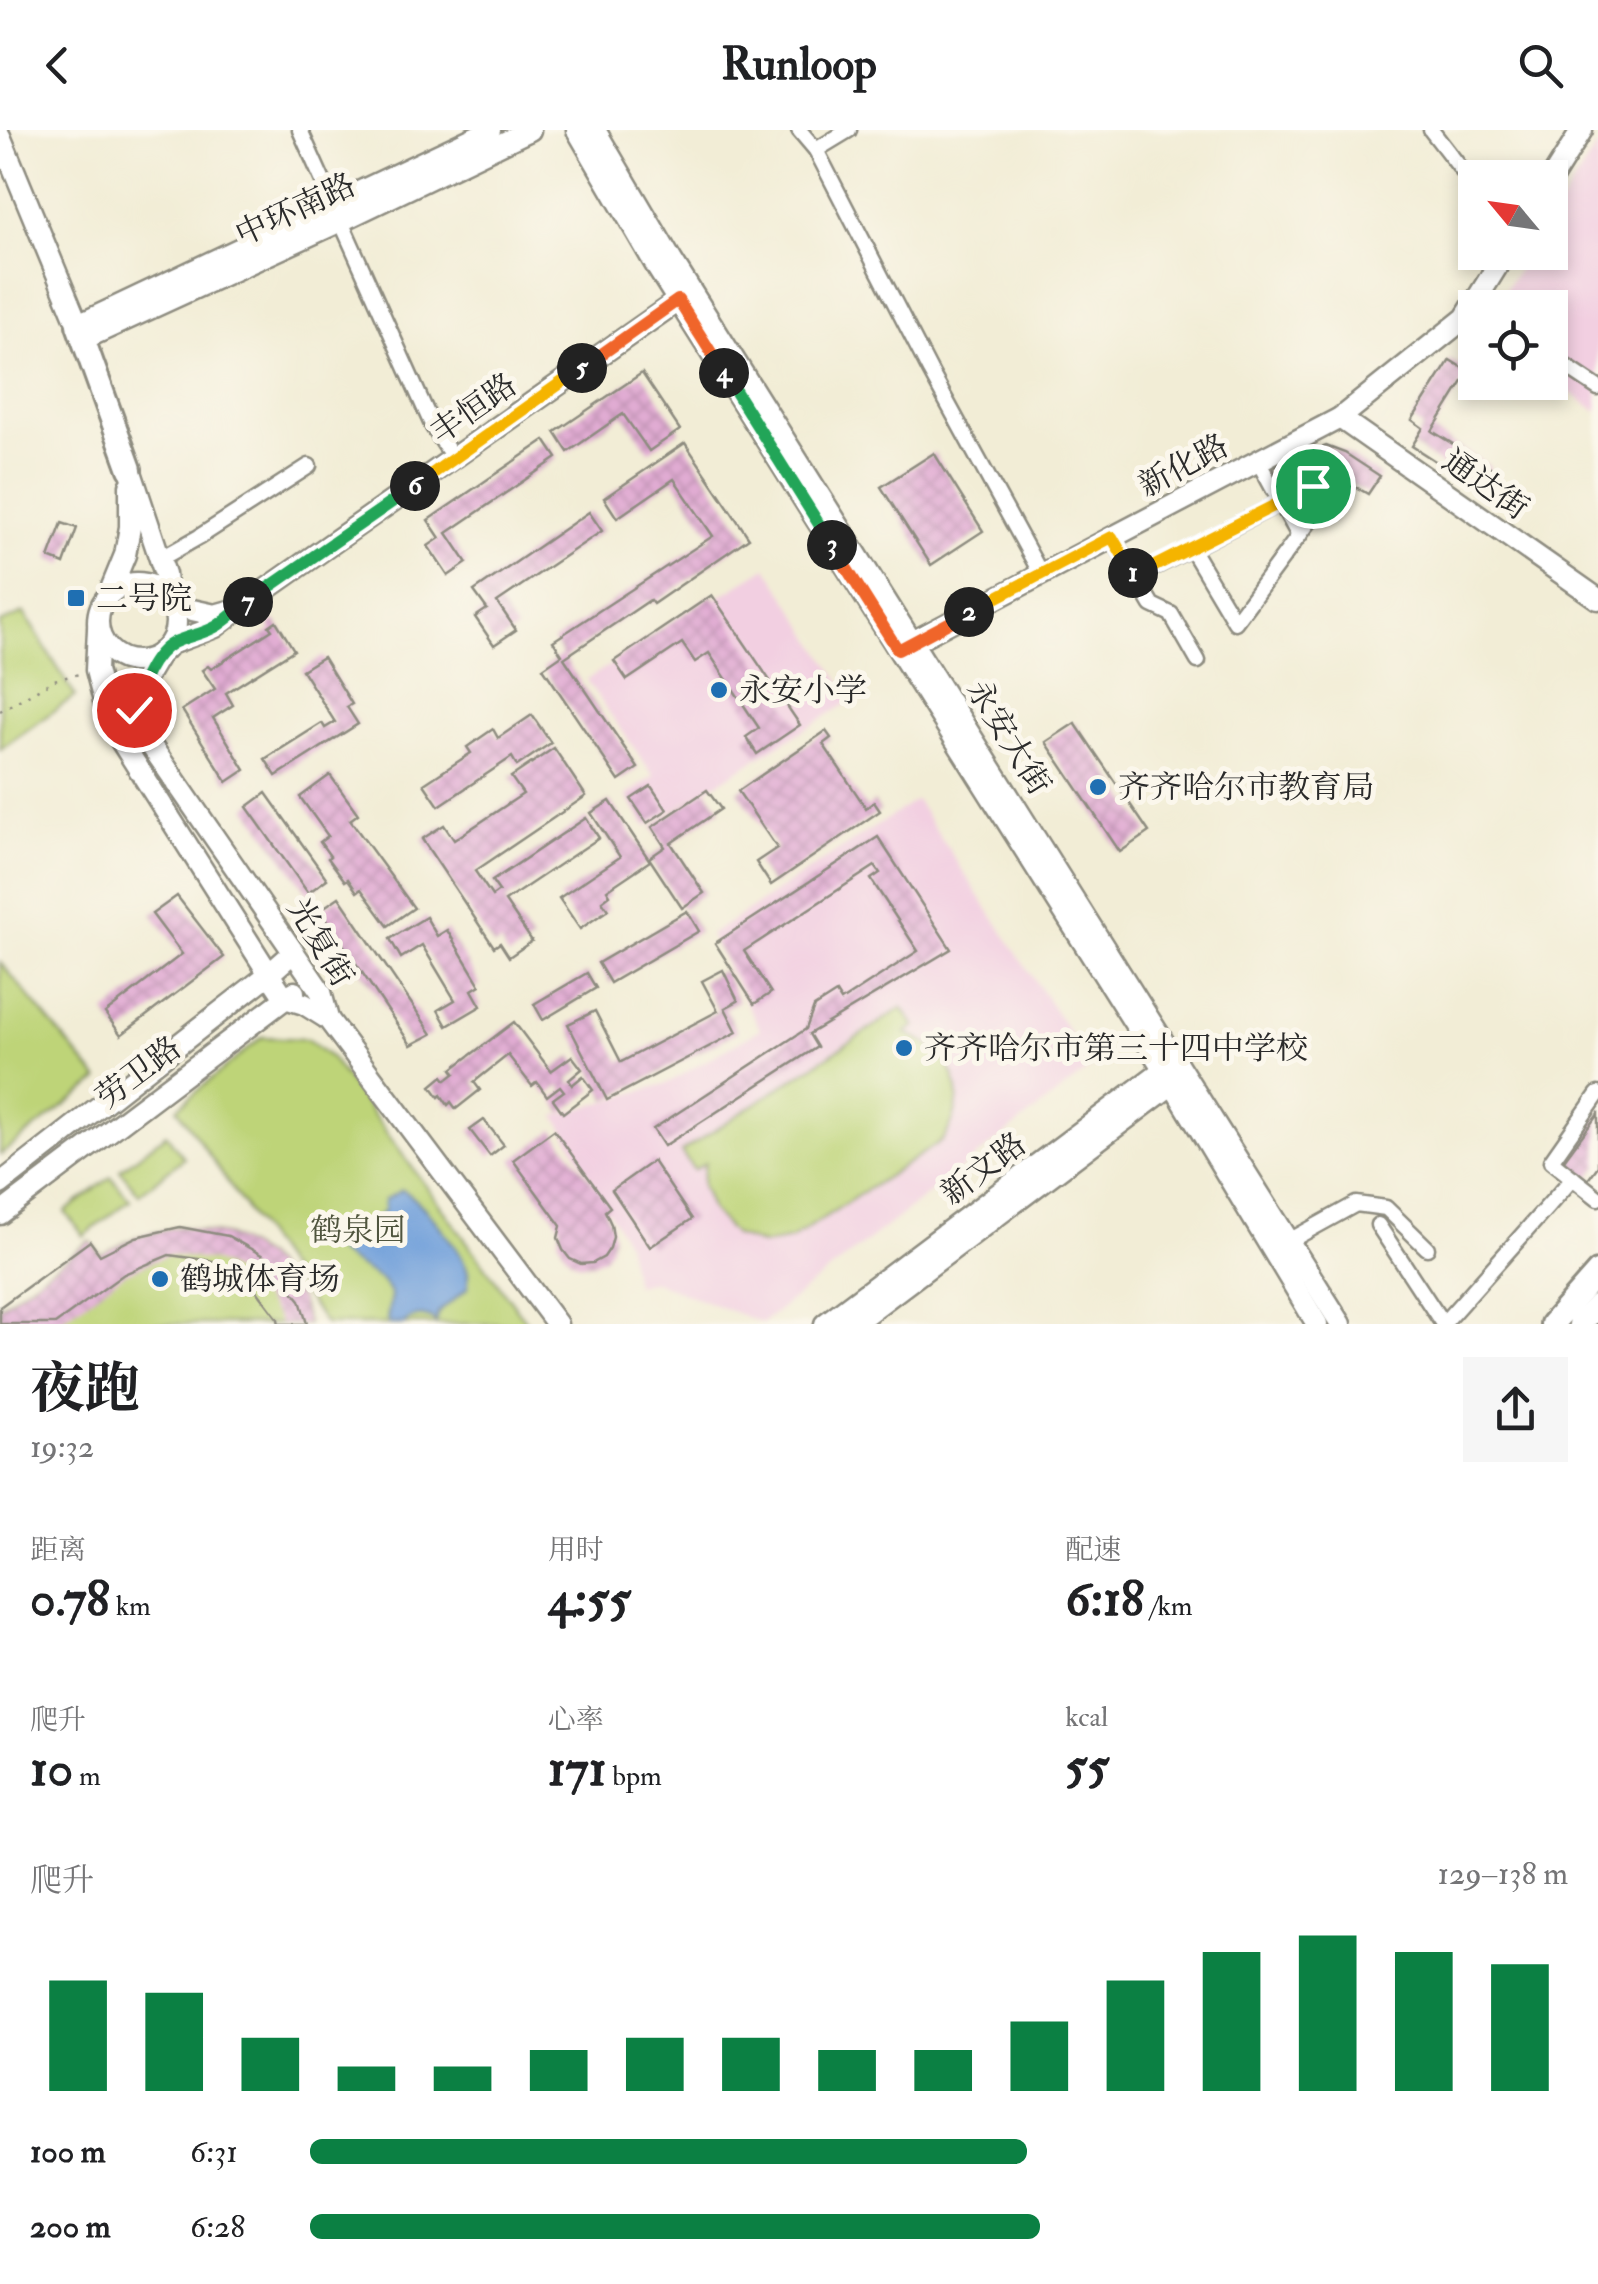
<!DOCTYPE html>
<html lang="zh">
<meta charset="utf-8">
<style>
:root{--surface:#fff;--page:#f6f6f6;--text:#202124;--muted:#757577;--accent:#0b8043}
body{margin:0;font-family:"IM FELL Double Pica","Noto Serif SC",serif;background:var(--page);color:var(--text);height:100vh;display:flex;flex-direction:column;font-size:38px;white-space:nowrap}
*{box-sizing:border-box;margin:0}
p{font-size:32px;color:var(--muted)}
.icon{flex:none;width:55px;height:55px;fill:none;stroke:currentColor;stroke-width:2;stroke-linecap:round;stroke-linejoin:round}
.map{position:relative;height:1194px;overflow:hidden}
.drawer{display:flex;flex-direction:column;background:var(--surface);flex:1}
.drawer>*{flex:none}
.needle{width:65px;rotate:299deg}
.tools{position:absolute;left:1458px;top:30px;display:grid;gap:20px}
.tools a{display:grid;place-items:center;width:110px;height:110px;border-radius:0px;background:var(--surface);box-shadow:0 5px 15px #0003;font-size:50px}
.pin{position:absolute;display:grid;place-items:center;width:85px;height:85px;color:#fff;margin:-42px;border:5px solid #fff;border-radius:50%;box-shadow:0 2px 10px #0007}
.km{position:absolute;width:50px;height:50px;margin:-25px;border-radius:50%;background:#222;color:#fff;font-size:28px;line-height:50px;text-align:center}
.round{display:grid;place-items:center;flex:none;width:105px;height:105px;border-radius:0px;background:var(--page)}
.summary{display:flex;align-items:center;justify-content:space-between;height:170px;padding:0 30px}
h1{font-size:55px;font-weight:700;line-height:75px}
.figures{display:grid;grid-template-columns:repeat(3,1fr);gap:15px;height:170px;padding:10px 30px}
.figures div{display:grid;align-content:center}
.figures b{font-size:50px;font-weight:700}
.figures small{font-size:28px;font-weight:400}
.figures p{font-size:28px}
.chart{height:280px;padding:20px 30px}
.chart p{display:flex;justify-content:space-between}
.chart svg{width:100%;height:180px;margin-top:10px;stroke:var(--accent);stroke-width:6}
ul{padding:0 30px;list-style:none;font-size:32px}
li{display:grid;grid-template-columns:160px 120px 1fr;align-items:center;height:75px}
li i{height:25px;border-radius:12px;background:var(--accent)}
header{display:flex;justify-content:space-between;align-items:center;height:130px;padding:0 30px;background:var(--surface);font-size:45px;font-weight:700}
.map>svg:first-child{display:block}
.built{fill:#f2cfe1}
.park{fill:#bed478;stroke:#748052;stroke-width:2.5}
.water{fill:#72a0da;stroke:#4e6682;stroke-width:2.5}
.building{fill:url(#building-cross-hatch)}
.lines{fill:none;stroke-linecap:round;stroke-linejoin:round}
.street-casing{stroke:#8e8c80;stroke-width:19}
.secondary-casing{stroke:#8e8c80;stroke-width:25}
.primary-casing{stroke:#8e8c80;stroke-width:28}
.path{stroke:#8e8c80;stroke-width:2.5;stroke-dasharray:2.5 8;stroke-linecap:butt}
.street{stroke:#fff;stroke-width:14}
.secondary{stroke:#fff;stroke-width:20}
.primary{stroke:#fff;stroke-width:22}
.split-1-casing{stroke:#fff;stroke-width:20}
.split-2-casing{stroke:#fff;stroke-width:20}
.split-3-casing{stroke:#fff;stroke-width:20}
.split-4-casing{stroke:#fff;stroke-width:20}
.split-5-casing{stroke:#fff;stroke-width:20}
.split-6-casing{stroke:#fff;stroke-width:20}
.split-7-casing{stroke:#fff;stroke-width:20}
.split-8-casing{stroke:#fff;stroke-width:20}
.split-1{stroke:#f5b400;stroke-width:12}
.split-2{stroke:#f5b400;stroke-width:12}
.split-3{stroke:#f0652b;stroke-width:12}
.split-4{stroke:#22a559;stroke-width:12}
.split-5{stroke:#f0652b;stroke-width:12}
.split-6{stroke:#f5b400;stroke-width:12}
.split-7{stroke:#22a559;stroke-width:12}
.split-8{stroke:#22a559;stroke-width:12}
.poi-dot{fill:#1f6fb2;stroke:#fbf7ec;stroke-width:4}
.labels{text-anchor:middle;stroke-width:10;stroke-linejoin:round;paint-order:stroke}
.street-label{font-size:32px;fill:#2b2b2b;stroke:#fbf7ec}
.poi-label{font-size:32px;fill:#2b2b2b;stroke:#fbf7ec;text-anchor:start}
.park-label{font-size:32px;fill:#50553e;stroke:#fbf7ec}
</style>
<header><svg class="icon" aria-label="back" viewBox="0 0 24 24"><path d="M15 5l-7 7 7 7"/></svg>Runloop<svg class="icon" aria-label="search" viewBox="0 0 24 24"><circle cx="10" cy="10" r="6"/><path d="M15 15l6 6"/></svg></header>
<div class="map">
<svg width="1598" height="1194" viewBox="0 0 1598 1194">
<defs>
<pattern id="building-cross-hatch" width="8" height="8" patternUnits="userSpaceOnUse" patternTransform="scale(2.5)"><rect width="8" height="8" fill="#e1acd3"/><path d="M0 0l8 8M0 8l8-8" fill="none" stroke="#c194b5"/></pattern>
</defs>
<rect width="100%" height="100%" fill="#fbf7ec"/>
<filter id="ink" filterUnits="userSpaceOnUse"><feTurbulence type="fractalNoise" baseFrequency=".01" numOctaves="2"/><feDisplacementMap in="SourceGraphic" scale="20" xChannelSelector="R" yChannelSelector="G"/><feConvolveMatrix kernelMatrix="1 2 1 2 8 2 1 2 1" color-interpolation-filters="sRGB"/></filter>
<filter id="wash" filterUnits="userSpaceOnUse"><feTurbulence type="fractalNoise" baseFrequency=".0048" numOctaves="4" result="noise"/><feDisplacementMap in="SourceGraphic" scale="40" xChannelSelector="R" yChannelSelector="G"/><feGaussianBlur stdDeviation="2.25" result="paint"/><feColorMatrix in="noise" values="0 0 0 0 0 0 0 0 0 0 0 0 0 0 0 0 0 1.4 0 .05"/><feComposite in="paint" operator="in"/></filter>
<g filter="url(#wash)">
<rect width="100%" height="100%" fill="#f2edd6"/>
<g class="built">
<polygon points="1598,15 1598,282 1559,255 1551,267 1530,253 1550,252 1550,178 1493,178 1529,123 1550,122 1550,90"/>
<polygon points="767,437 852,570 646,697 626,666 654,646 586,550"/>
<polygon points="916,670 1092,937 762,1193 653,1151 635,1155 626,1112 556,986 668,953 760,899 710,805"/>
</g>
<g class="park">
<polygon points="24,483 75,566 0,619 0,493"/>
<polygon points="0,832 99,950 0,1025"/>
<path d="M902 878 915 896 906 903C941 917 967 947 954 987 952 995 947 1003 943 1010L791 1109 763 1115 734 1105 712 1081 702 1055 705 1033 694 1040 681 1022Z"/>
<polygon points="262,907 307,909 331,928 528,1194 325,1194 177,978"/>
<polygon points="166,1004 184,1028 139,1064 120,1040"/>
<polygon points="111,1047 130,1070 84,1106 65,1082"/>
<polygon points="180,1097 228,1106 265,1127 300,1170 307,1194 0,1194 0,1177 90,1111 101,1125 136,1107"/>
</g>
<path class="water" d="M402 1060C420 1068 463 1122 468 1142 468 1143 468 1156 468 1158L438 1183 436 1192C425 1183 413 1184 403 1194H390L387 1190 391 1166 383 1151 337 1123 330 1108 354 1092 367 1096 384 1081V1070Z"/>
<g id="blocks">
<g class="building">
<polygon points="1450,230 1469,242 1432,301 1490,337 1477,358 1412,316 1423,298 1412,290"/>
<polygon points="642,243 680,300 649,321 623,284 568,322 555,302"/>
<polygon points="545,310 557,328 447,403 467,433 448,446 428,416 440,408 428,390"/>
<polygon points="685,313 749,408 653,474 650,470 564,528 638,638 619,651 543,538 562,525 553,511 713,406 674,349 617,388 604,368"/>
<polygon points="1326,316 1345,323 1380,346 1368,364 1325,339 1283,358 1273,337"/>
<polygon points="934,323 983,401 931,435 881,357"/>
<polygon points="589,382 602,401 497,472 516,500 494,515 475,487 487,479 474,461"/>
<polygon points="62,393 77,398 64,434 49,428"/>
<polygon points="712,465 800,595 757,624 746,607 759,598 709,523 695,532 682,513 627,550 614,531"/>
<polygon points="276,491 294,520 226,563 233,575 213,588 245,640 227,652 182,580 215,559 202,540 208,536 211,539 272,500 269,496"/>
<polygon points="323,527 352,574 347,577 358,594 276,646 265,629 322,593 325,598 335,592 302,540"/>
<polygon points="532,585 551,613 517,636 512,627 439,676 424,654 471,623 467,617 493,599 498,608"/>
<polygon points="1075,593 1149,702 1120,722 1046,612"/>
<polygon points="826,601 831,608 823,614 866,678 874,672 880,681 771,755 756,732 777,718 738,661"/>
<polygon points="554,618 586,666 475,741 492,766 499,761 492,751 586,688 599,708 505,771 532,811 509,827 500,813 494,817 422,709 444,695 454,710 523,664 511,647"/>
<polygon points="330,645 358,684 350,690 414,778 388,796 361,759 357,762 348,749 345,751 328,728 330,726 320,712 328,706 300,667"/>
<polygon points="651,656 667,680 647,693 631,669"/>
<polygon points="707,660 721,679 671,713 704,763 682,778 649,728 665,717 652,697"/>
<polygon points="266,663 327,749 308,763 247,677"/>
<polygon points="610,671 650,731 607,760 610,765 602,771 608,780 580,799 559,768 620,727 591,683"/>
<polygon points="878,707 951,819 809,904 817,917 664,1016 653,999 806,899 814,877 836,863 841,871 918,821 871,749 880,743 875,736 744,821 771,863 754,874 715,813"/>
<polygon points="177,766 224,827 121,905 105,883 182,824 152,784"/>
<polygon points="339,767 432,904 411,915 320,780"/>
<polygon points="687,781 699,801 610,853 598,833"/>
<polygon points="426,787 437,806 447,800 480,855 472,860 481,876 447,896 438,880 455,870 422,815 401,828 390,809"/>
<polygon points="723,840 738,871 725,878 737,902 607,970 568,894 595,881 621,932 718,881 702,851"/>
<polygon points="587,843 596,858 543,890 534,874"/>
<polygon points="514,892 551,941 572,926 582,939 569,950 572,955 583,946 593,960 563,983 553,969 564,961 560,956 547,966 537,952 532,956 508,925 474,952 480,960 456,979 451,972 448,975 441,965 439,967 431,956 443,946 446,950 455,943 452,939"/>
<polygon points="1598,984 1598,1036 1587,1051 1562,1033"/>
<polygon points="484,990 504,1015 490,1026 470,1000"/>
<polygon points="554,1000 610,1077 605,1081 611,1094 613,1107 610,1118 604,1127 593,1133 581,1134 570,1129 563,1120 558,1108 561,1096 513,1030"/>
<polygon points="653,1031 692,1089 650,1117 612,1060"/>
<polygon points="180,1097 228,1106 265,1127 300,1170 307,1194 279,1194 278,1189 248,1149 213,1131 169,1125 124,1144 55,1194 0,1194 0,1177 90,1111 100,1125 136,1107"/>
</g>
</g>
</g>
<g filter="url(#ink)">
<use href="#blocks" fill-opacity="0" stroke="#8e8c80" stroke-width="2.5"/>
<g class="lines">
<g class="street-casing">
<g id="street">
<polyline points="300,0 433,297 454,329"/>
<polyline points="799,0 816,20 930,241 1041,444"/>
<polyline points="1431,0 1475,57"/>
<polyline points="816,20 849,0"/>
<polyline points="1550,226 1598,258"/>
<polyline points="1258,331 1299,406"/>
<polyline points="1112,407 1152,475 1171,484 1198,531"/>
<polyline points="160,429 199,407 309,336"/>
<polyline points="1135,447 1313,356 1332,361 1235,492 1191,418"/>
<polyline points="1598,964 1551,1031 1598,1068"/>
<polyline points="1378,1095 1443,1194 1573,1048"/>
<polyline points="1289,1111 1356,1074 1386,1078 1427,1118"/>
</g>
</g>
<g class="secondary-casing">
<g id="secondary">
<polyline points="577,0 658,139 1164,940 1317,1194"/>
<polyline points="595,0 672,131 1341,1194"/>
<polyline points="0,6 78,195 490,0"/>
<polyline points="1550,51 1582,0"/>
<polyline points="84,209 341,91 530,0"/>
<polyline points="1340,288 1598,469"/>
<polyline points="130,339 165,444 167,465"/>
<circle cx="137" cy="492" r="39"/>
<polyline points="109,464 125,425 130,397 130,356"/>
<polyline points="174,476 215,485 233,480"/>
<polyline points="98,499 96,540 105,575 121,611 269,844 285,868 304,874 328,889 557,1194"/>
<polyline points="170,514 215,497 240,478 686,165"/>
<polyline points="905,516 1340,288 1465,188 1506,122"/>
<path d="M160 523C144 550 128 569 141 601L321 862 328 889"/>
<polyline points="0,1054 269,844 294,822"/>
<polyline points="0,1084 294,862"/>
<polyline points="825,1194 1171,934"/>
<polyline points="853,1194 1183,946"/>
</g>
</g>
<g class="primary-casing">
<g id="primary">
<polyline points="78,195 130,339"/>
<polyline points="1552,1194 1598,1142"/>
<polyline points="1580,1194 1598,1175"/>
</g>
</g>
<polyline class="path" points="0,581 54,550 79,544"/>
<use href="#street" class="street"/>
<use href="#secondary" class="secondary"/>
<use href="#primary" class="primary"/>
</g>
</g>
<g class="lines" filter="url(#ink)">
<g class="split-1-casing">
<polyline id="split-1" points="1133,443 1135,446 1313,356"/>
</g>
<g class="split-2-casing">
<polyline id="split-2" points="969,482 1112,407 1133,443"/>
</g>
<g class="split-3-casing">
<polyline id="split-3" points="832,415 898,520 969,482"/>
</g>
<g class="split-4-casing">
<polyline id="split-4" points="724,243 832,415"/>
</g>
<g class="split-5-casing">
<polyline id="split-5" points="582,238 678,170 724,243"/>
</g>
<g class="split-6-casing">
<polyline id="split-6" points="415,356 582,238"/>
</g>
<g class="split-7-casing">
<polyline id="split-7" points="248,472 415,356"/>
</g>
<g class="split-8-casing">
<path id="split-8" d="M134 580C139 558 152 524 173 513 187 506 204 504 217 496 228 489 238 479 248 472"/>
</g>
<use href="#split-1" class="split-1"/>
<use href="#split-2" class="split-2"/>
<use href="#split-3" class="split-3"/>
<use href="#split-4" class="split-4"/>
<use href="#split-5" class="split-5"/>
<use href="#split-6" class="split-6"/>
<use href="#split-7" class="split-7"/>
<use href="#split-8" class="split-8"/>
</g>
<g class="poi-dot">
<rect x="66" y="458" width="20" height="20" rx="5"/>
<circle cx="719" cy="560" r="10"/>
<circle cx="1098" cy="657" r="10"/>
<circle cx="904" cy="918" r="10"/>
<circle cx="160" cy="1149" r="10"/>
</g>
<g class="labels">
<g class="street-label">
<text transform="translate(295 79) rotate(-25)" y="11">中环南路</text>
<text transform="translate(473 278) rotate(-35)" y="11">丰恒路</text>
<text transform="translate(1183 335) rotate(-28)" y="11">新化路</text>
<text transform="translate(1486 354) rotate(35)" y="11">通达街</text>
<text transform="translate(1009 607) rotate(58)" y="11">永安大街</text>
<text transform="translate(321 812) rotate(59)" y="11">光复街</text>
<text transform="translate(138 942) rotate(-37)" y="11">劳卫路</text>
<text transform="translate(983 1038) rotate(-37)" y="11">新文路</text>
</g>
<g class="poi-label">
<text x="96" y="479">二号院</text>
<text x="739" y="571">永安小学</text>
<text x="1118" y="668">齐齐哈尔市教育局</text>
<text x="924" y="929">齐齐哈尔市第三十四中学校</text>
<text x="180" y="1160">鹤城体育场</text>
</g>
<g class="park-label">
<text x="358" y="1111">鹤泉园</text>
</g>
</g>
</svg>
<div class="tools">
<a><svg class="needle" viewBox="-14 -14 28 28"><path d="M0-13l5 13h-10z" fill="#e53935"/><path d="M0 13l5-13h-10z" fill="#757577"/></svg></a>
<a><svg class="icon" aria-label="locate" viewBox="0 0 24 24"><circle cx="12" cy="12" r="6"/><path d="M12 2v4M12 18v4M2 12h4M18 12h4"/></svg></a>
</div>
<div class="pin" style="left:1313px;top:356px;background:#1e9e55"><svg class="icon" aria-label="arrive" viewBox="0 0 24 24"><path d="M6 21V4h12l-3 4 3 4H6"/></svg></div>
<div class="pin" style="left:134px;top:580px;background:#d93025"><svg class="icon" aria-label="check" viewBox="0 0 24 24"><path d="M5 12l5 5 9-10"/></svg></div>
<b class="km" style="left:1133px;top:443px">1</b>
<b class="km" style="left:969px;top:482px">2</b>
<b class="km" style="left:832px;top:415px">3</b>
<b class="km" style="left:724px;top:243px">4</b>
<b class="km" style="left:582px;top:238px">5</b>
<b class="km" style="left:415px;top:356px">6</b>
<b class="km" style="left:248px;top:472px">7</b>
</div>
<section class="drawer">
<div class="summary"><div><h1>夜跑</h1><p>19:32</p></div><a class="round"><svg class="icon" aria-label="share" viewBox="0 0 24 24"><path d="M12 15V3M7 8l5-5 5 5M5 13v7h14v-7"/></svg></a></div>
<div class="figures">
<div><p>距离</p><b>0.78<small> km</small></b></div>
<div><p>用时</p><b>4:55</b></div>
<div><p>配速</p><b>6:18<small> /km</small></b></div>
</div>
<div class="figures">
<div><p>爬升</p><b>10<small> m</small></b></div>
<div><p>心率</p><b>171<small> bpm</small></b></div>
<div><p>kcal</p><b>55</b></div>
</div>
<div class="chart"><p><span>爬升</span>129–138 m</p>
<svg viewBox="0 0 160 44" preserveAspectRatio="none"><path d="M5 44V17M15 44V20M25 44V31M35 44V38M45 44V38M55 44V34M65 44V31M75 44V31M85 44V34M95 44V34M105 44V27M115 44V17M125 44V10M135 44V6M145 44V10M155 44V13"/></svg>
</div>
<ul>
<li><b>100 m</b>6:31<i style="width:57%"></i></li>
<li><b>200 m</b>6:28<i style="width:58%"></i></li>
</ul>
</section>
